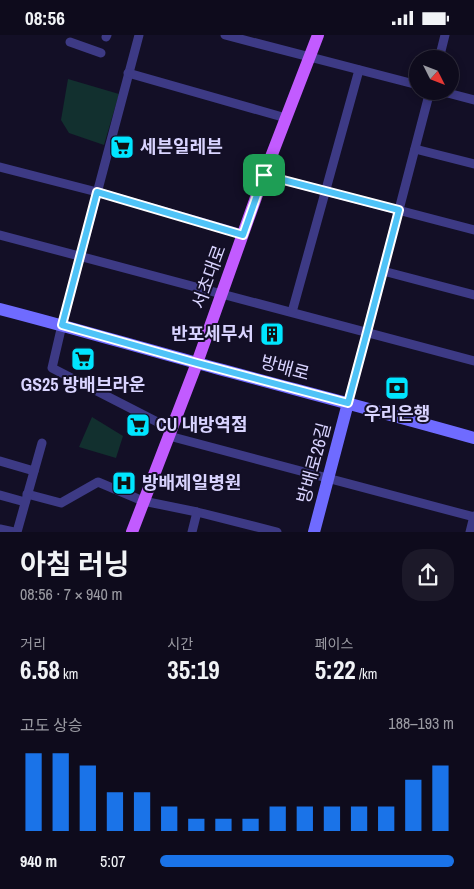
<!DOCTYPE html>
<html lang="ko">
<meta charset="utf-8">
<style>
:root{--surface:#0e0b1c;--page:#1c1929;--text:#f1f3f6;--muted:#9b9ba3;--line:#2e2b3b;--accent:#1a73e8}
body{margin:0;font-family:"Archivo Narrow","Noto Sans KR",sans-serif;background:var(--page);color:var(--text);height:100vh;display:flex;flex-direction:column;font-size:19px;white-space:nowrap}
*{box-sizing:border-box;margin:0}
p{font-size:16px;color:var(--muted)}
.icon{flex:none;width:28px;height:28px;fill:none;stroke:currentColor;stroke-width:2;stroke-linecap:round;stroke-linejoin:round}
.map{position:relative;height:497px;overflow:hidden}
.details{display:flex;flex-direction:column;background:var(--surface);flex:1}
.details>*{flex:none}
.needle{width:32px;rotate:132deg}
.buttons{position:absolute;left:409px;top:15px;display:grid;gap:10px}
.buttons a{display:grid;place-items:center;width:50px;height:50px;border-radius:50%;background:var(--surface);box-shadow:0 2px 8px #0003,0 0 0 1px var(--line);font-size:25px}
.pin{position:absolute;display:grid;place-items:center;width:42px;height:42px;color:#fff;margin:-21px;border-radius:10px;box-shadow:0 2px 8px #0006}
.round{display:grid;place-items:center;flex:none;width:52px;height:52px;border-radius:20px;background:var(--page)}
.headline{display:flex;align-items:center;justify-content:space-between;height:85px;padding:0 20px}
h1{font-size:28px;font-weight:700;line-height:38px}
.stats{display:grid;grid-template-columns:repeat(3,1fr);gap:8px;height:85px;padding:5px 20px}
.stats div{display:grid;align-content:center}
.stats b{font-size:25px;font-weight:700}
.stats small{font-size:14px;font-weight:400}
.stats p{font-size:14px}
.chart{height:140px;padding:10px 20px}
.chart p{display:flex;justify-content:space-between}
.chart svg{width:100%;height:90px;margin-top:5px;stroke:var(--accent);stroke-width:6}
ul{padding:0 20px;list-style:none;font-size:16px}
li{display:grid;grid-template-columns:80px 60px 1fr;align-items:center;height:38px}
li i{height:12px;border-radius:6px;background:var(--accent)}
.status{display:flex;justify-content:space-between;align-items:center;height:35px;padding:0 25px;background:var(--surface);direction:ltr}
.status svg{height:14px;fill:currentColor}
.map>svg:first-child{display:block}
.green{fill:#12302f}
.lines{fill:none;stroke-linecap:round;stroke-linejoin:round}
.street{stroke:#3d3a85;stroke-width:9}
.secondary{stroke:#6f6bff;stroke-width:12}
.primary{stroke:#c25bff;stroke-width:12}
.route-casing{stroke:#fff;stroke-width:10}
.route{stroke:#4fc3f7;stroke-width:6}
.labels{text-anchor:middle;stroke-width:4;stroke-linejoin:round;paint-order:stroke}
.poi-label{font-size:18px;font-weight:bold;fill:#d9d4ff;stroke:#130f26;text-anchor:start}
.street-label{font-size:18px;fill:#d9d4ff;stroke:#130f26}
</style>
<div class="status"><b>08:56</b><svg viewBox="0 0 49 12"><path d="M0 12V9h3v3zM5 12V6h3v6zM10 12V3h3v9zM15 12V0h3v12zM26 1h20v11H26zM47 4h2v5h-2z"/></svg></div>
<div class="map">
<svg width="474" height="497" viewBox="0 0 474 497">
<rect width="100%" height="100%" fill="#130f26"/>
<g class="green">
<polygon points="68,44 119,59 104,110 69,98 61,85"/>
<polygon points="92,382 123,401 116,423 79,412"/>
</g>
<g class="lines">
<g class="street">
<polyline points="139,0 62,290 52,333 171,394"/>
<polyline points="225,0 418,50"/>
<polyline points="106,2 107,0"/>
<polyline points="70,7 101,18"/>
<polyline points="439,24 445,0"/>
<polyline points="128,38 286,83"/>
<polyline points="440,56 474,65"/>
<polyline points="415,114 474,129"/>
<polyline points="0,132 97,157 243,199"/>
<polyline points="264,140 474,195"/>
<polyline points="0,200 474,326"/>
<polyline points="383,236 474,260"/>
<polyline points="292,277 359,35"/>
<polyline points="348,368 367,297 430,56"/>
<polyline points="169,401 474,482"/>
<polyline points="0,426 34,436"/>
<polyline points="27,459 61,468 98,447 143,466 197,477 277,497"/>
<polyline points="0,460 25,467"/>
<polyline points="0,494 14,497"/>
<polyline points="17,497 42,408"/>
<polyline points="192,497 197,477"/>
<polyline points="470,497 474,481"/>
</g>
<g class="secondary">
<path d="M0 274C66 291 131 310 197 328 289 353 382 377 474 403"/>
<polyline points="314,497 348,368"/>
</g>
<polyline class="primary" points="132,497 197,328 264,140 318,0"/>
</g>
<g class="lines">
<g class="route-casing">
<polygon id="route" points="264,140 399,175 367,297 348,368 197,328 62,290 97,157 243,200"/>
</g>
<use href="#route" class="route"/>
</g>
<defs>
<g id="supermarket-square" transform="scale(1.25)"><rect x="-9" y="-9" width="18" height="18" rx="4" fill="#00e5ff" stroke="#130f26"/><path d="M-6-5.5h2.5l.6 2H6L4.5 2H-2.5L-4.4-4H-6ZM-1.5 3.2a1.3 1.3 0 1 0 .1 0ZM3 3.2a1.3 1.3 0 1 0 .1 0Z" fill="#111"/></g>
<g id="building-square" transform="scale(1.25)"><rect x="-9" y="-9" width="18" height="18" rx="4" fill="#00e5ff" stroke="#130f26"/><path d="M-4-6H4V6H1V3H-1V6H-4ZM-2.5-4.3h1.7v1.8h-1.7ZM.8-4.3h1.7v1.8H.8ZM-2.5-1h1.7V.8h-1.7ZM.8-1h1.7V.8H.8Z" fill="#111"/></g>
<g id="bank-square" transform="scale(1.25)"><rect x="-9" y="-9" width="18" height="18" rx="4" fill="#00e5ff" stroke="#130f26"/><path d="M-6-4H6V4H-6ZM0-2.3a2.3 2.3 0 1 0 0 4.6a2.3 2.3 0 1 0 0-4.6Z" fill="#111"/></g>
<g id="hospital-square" transform="scale(1.25)"><rect x="-9" y="-9" width="18" height="18" rx="4" fill="#00e5ff" stroke="#130f26"/><path d="M-5-5h3v3.5h4V-5h3V5h-3V1.5h-4V5h-3Z" fill="#111"/></g>
</defs>
<g fill-rule="evenodd">
<use href="#supermarket-square" x="122" y="112"/>
<use href="#building-square" x="272" y="299"/>
<use href="#supermarket-square" x="83" y="324"/>
<use href="#bank-square" x="397" y="353"/>
<use href="#supermarket-square" x="138" y="390"/>
<use href="#hospital-square" x="124" y="448"/>
</g>
<g class="labels">
<g class="poi-label">
<text x="140" y="118">세븐일레븐</text>
<text x="254" y="305" text-anchor="end">반포세무서</text>
<text x="83" y="356" text-anchor="middle">GS25 방배브라운</text>
<text x="397" y="385" text-anchor="middle">우리은행</text>
<text x="156" y="396">CU 내방역점</text>
<text x="142" y="454">방배제일병원</text>
</g>
<g class="street-label">
<text transform="translate(209 242) rotate(-70)" y="6">서초대로</text>
<text transform="translate(285 333) rotate(15)" y="6">방배로</text>
<text transform="translate(314 428) rotate(-75)" y="6">방배로26길</text>
</g>
</g>
</svg>
<div class="buttons">
<a><svg class="needle" viewBox="-14 -14 28 28"><path d="M0-13l5 13h-10z" fill="#e53935"/><path d="M0 13l5-13h-10z" fill="#9b9ba3"/></svg></a>
</div>
<div class="pin" style="left:264px;top:140px;background:#1e9e55"><svg class="icon" aria-label="arrive" viewBox="0 0 24 24"><path d="M6 21V4h12l-3 4 3 4H6"/></svg></div>
</div>
<section class="details">
<div class="headline"><div><h1>아침 러닝</h1><p>08:56 · 7 × 940 m</p></div><a class="round"><svg class="icon" aria-label="share" viewBox="0 0 24 24"><path d="M12 15V3M7 8l5-5 5 5M5 13v7h14v-7"/></svg></a></div>
<div class="stats">
<div><p>거리</p><b>6.58<small> km</small></b></div>
<div><p>시간</p><b>35:19</b></div>
<div><p>페이스</p><b>5:22<small> /km</small></b></div>
</div>
<div class="chart"><p><span>고도 상승</span>188–193 m</p>
<svg viewBox="0 0 160 44" preserveAspectRatio="none"><path d="M5 44V6M15 44V6M25 44V12M35 44V25M45 44V25M55 44V32M65 44V38M75 44V38M85 44V38M95 44V32M105 44V32M115 44V32M125 44V32M135 44V32M145 44V19M155 44V12"/></svg>
</div>
<ul>
<li><b>940 m</b>5:07<i style="width:100%"></i></li>
</ul>
</section>
